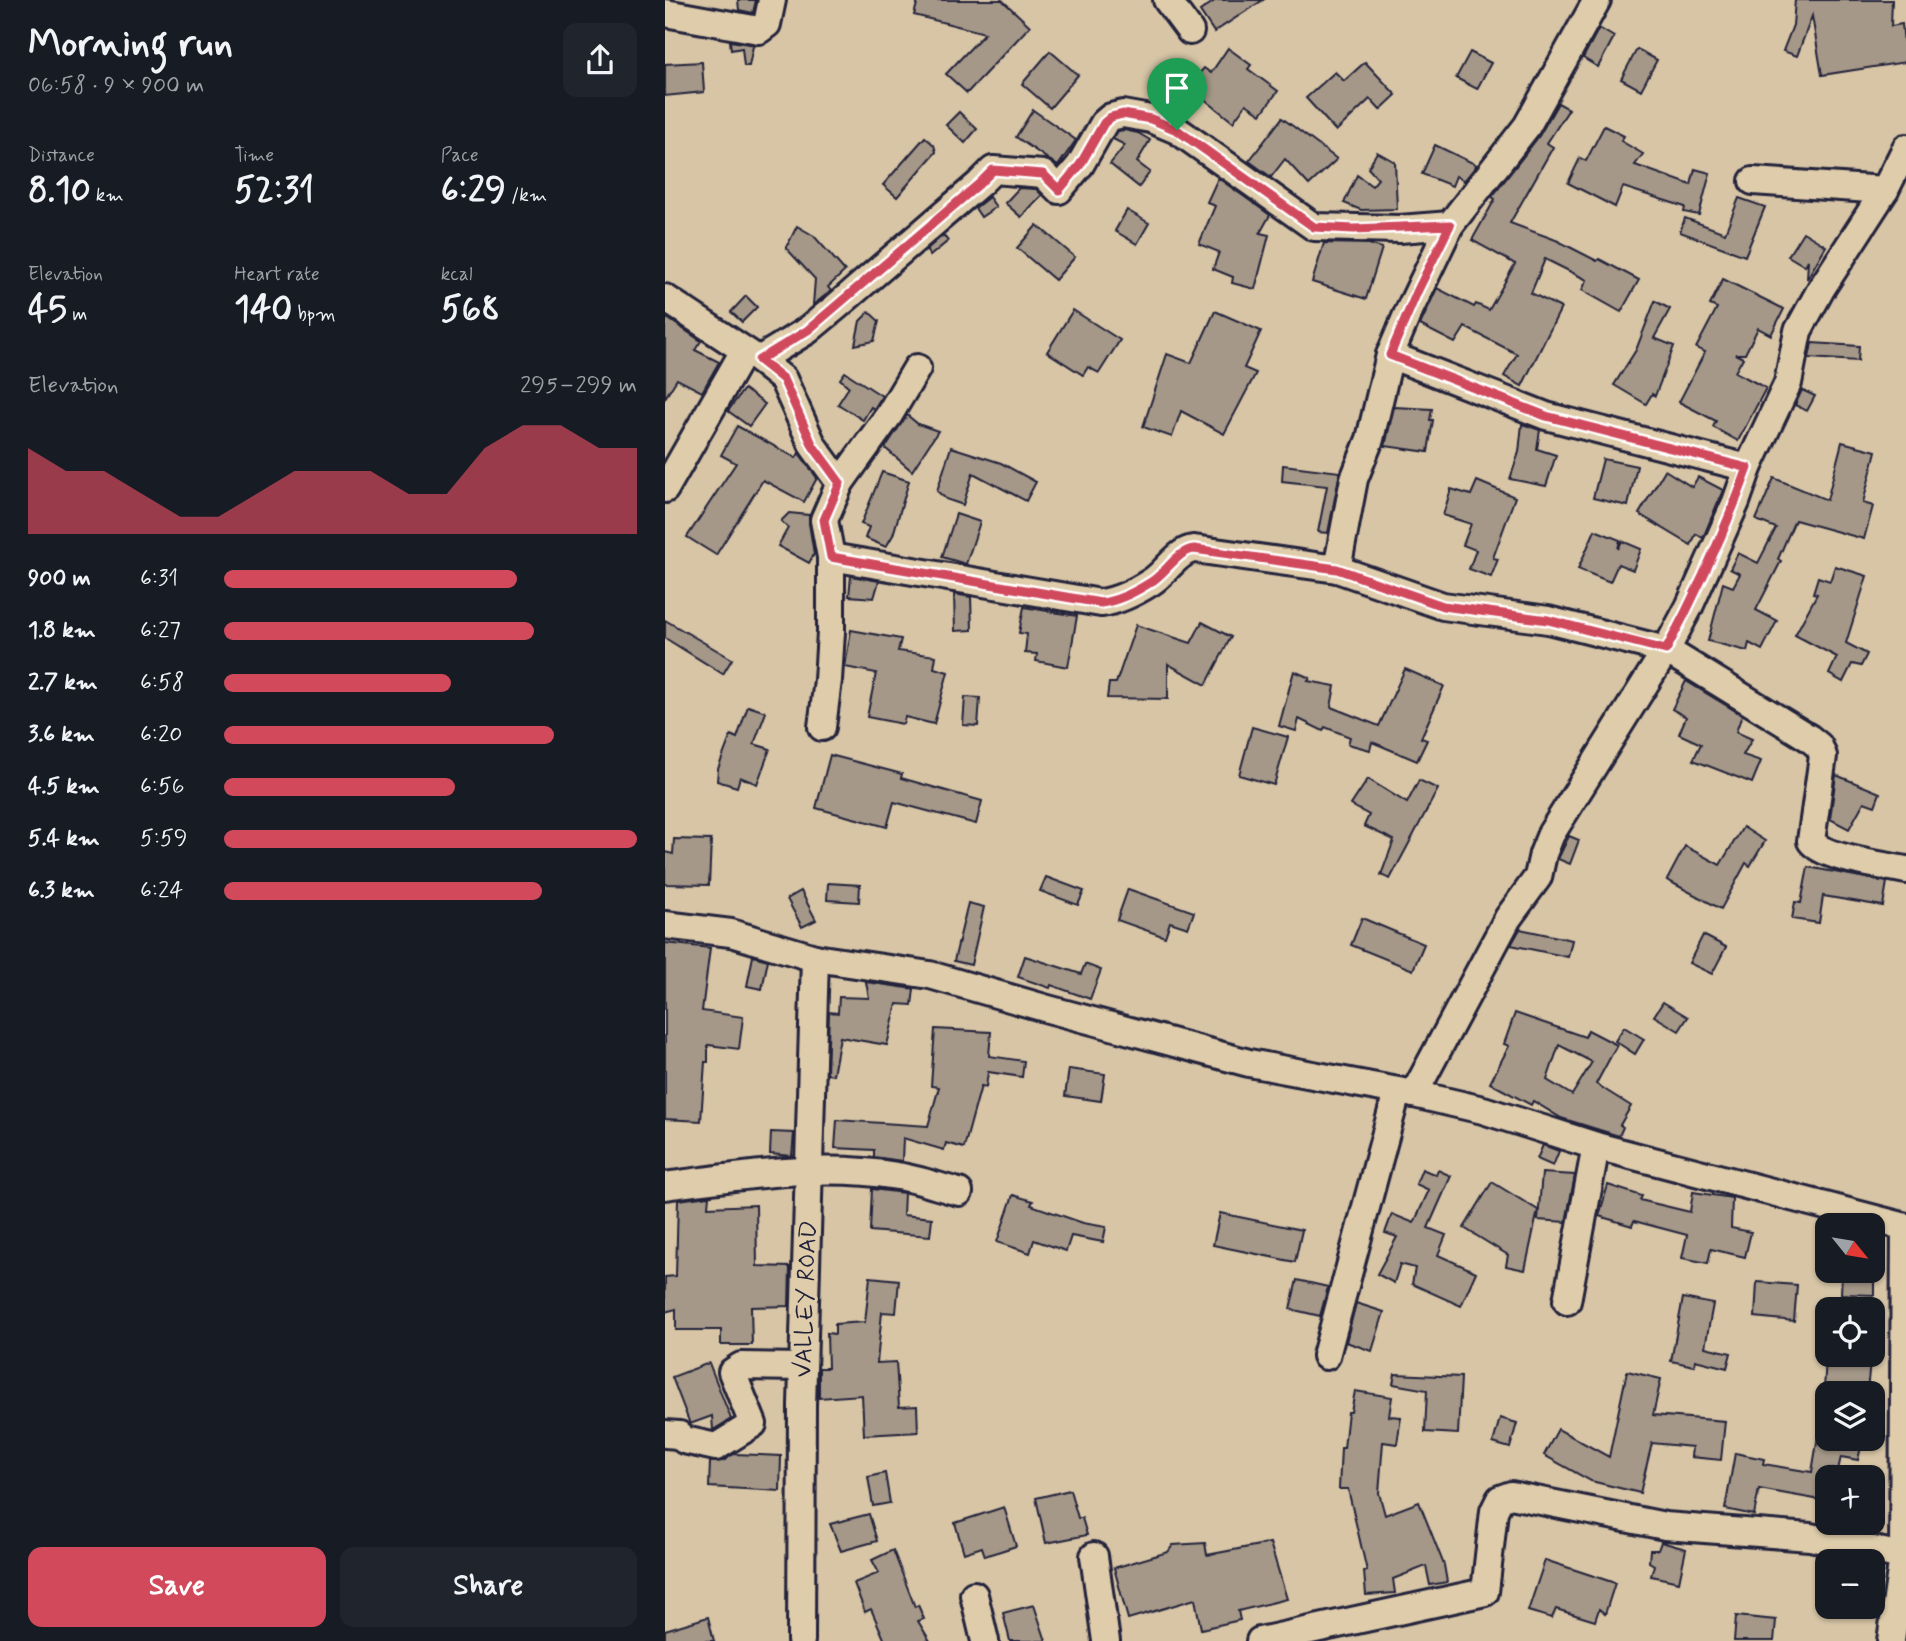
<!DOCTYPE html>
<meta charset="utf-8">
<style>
:root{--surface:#171b24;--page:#20242c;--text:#f1f3f6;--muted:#9ea1a6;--accent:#d1495b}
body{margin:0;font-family:Mynerve,sans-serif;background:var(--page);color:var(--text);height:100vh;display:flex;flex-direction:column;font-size:26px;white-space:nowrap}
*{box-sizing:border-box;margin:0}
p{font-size:23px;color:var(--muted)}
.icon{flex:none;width:38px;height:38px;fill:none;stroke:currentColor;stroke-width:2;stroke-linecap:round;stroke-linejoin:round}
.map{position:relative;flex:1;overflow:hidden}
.sheet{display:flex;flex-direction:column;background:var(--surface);width:665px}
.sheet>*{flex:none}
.needle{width:46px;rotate:120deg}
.tools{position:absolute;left:1150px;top:1213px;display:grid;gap:14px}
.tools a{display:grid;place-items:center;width:70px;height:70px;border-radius:14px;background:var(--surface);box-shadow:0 2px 5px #0004;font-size:35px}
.pin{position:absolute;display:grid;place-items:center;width:60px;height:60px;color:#fff;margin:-72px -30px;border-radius:50% 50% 50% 0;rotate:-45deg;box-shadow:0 0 7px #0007}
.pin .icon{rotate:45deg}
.round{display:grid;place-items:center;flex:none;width:74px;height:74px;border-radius:14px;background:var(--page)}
.summary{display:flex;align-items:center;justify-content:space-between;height:119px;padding:0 28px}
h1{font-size:38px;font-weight:700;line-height:52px}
.stats{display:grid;grid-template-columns:repeat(3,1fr);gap:10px;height:119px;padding:7px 28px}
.stats div{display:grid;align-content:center}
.stats b{font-size:35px;font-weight:700}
.stats small{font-size:19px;font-weight:400}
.stats p{font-size:19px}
.chart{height:196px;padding:14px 28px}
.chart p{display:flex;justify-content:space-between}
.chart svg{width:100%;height:126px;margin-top:7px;fill:var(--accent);opacity:.7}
.action{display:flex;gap:14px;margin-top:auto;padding:14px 28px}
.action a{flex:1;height:80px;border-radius:14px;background:var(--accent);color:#fff;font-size:28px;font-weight:700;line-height:80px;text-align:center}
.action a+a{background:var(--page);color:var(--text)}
ul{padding:0 28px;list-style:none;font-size:23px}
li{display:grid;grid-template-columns:112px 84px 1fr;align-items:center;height:52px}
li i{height:18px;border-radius:9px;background:var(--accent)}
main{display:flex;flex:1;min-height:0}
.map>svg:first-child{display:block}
.building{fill:#a59888;stroke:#22223b;stroke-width:2;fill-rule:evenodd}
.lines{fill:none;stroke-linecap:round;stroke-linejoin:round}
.minor-casing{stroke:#22223b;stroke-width:32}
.minor{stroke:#dfccaa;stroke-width:26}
.route-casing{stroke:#fff;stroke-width:14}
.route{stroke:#d1495b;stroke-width:9}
.labels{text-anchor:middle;stroke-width:6;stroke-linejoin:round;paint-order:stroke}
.street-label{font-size:24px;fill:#22223b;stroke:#dfccaa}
</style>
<main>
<section class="sheet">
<div class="summary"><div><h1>Morning run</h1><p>06:58 · 9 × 900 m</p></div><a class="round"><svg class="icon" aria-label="share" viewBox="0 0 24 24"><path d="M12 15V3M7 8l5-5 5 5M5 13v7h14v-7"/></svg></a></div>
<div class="stats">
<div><p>Distance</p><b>8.10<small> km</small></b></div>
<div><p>Time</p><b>52:31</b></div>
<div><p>Pace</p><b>6:29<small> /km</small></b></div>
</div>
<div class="stats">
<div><p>Elevation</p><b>45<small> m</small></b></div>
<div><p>Heart rate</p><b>140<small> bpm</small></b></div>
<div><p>kcal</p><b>568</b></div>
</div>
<div class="chart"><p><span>Elevation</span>295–299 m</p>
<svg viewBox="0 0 160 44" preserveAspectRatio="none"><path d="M0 44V14L10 22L20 22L30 30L40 38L50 38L60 30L70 22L80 22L90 22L100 30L110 30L120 14L130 6L140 6L150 14L160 14V44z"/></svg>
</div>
<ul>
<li><b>900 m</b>6:31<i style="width:71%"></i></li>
<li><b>1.8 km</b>6:27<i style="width:75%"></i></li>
<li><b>2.7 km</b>6:58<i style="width:55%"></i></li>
<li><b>3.6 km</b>6:20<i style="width:80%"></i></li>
<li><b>4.5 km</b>6:56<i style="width:56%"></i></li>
<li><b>5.4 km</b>5:59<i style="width:100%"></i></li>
<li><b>6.3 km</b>6:24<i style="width:77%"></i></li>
</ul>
<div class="action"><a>Save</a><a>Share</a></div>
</section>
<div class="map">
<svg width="1241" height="1641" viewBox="0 0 1241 1641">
<rect width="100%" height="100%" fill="#d7c5a6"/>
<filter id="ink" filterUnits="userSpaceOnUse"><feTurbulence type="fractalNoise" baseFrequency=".0143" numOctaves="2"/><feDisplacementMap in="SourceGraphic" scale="14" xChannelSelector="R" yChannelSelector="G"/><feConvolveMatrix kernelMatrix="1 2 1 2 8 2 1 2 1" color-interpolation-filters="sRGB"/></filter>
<g filter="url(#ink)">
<g class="building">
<polygon points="73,0 91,0 88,13 74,10"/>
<polygon points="253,0 337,0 365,26 302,93 281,74 320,33 249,15"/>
<polygon points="551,0 598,0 549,32 535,11"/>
<polygon points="1130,0 1227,0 1226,26 1237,24 1241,62 1157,75 1147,16 1132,56 1118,51 1128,25"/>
<polygon points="934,28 949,37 933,67 918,58"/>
<polygon points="65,41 91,45 88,46 84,66 79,66 77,48 66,50"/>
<polygon points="563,48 586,65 583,69 613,91 596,114 581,104 568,122 523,86 539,68 546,73"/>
<polygon points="972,49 992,60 976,90 956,79"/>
<polygon points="385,51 413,75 385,108 357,84"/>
<polygon points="805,52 826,63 812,89 791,78"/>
<polygon points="37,62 39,92 0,96 0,64"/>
<polygon points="505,62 525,79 508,99 488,82"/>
<polygon points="700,62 731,95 715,110 705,99 671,131 641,98 670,72 679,81"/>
<polygon points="893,103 904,109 882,143 888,147 845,223 891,240 932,261 934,259 974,280 956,312 917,290 922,280 880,259 866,293 896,308 857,386 839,376 852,354 800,327 790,343 755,325 772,288 809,307 811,304 824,310 850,264 807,240 830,199 827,197 874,136"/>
<polygon points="368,110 411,140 393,166 351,137"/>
<polygon points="294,112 312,129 300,143 281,125"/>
<polygon points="617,118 672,159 644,185 620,159 606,177 584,161"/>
<polygon points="939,126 959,136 956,141 978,154 970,165 1026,185 1030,169 1045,173 1034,215 1019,212 1020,207 958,187 950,207 903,183 915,158 921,161"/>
<polygon points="459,130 473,133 485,140 472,162 485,172 474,187 445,164 460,145 448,139 453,131"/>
<polygon points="260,137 269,145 271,152 232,197 218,185"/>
<polygon points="770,145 812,165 799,181 791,176 787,186 757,174"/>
<polygon points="712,152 730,162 732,209 696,210 679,203 692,175 707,186 713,179 703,168"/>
<polygon points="553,178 605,215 595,233 604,235 590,289 567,283 568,277 548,269 554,252 534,244 550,206 542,202"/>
<polygon points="354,188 371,189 377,195 356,217 340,203"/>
<polygon points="324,197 331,207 316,217 310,208"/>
<polygon points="1074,198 1100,207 1080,256 1015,232 1020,218 1060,233"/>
<polygon points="462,210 484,223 472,244 450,231"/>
<polygon points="372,225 410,257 390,280 352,248"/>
<polygon points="132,226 149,236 180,271 163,287 166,291 148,305 150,279 121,248"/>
<polygon points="1138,232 1161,246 1142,279 1143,260 1140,266 1123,256"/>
<polygon points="278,235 283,241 265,256 261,250"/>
<polygon points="659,243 704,244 717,248 701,299 647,282"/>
<polygon points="1058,279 1119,309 1106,335 1093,328 1080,354 1070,354 1078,358 1070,372 1101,388 1073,441 1048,427 1051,421 1014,402 1040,352 1031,348 1052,308 1045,305"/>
<polygon points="81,296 92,307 77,322 66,312"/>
<polygon points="990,301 1005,309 989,338 1009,346 990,396 987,394 981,404 949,385 971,350"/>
<polygon points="408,310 455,340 434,373 423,367 418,375 382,352"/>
<polygon points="550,311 596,331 579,368 591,373 559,434 516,411 507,437 478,427 502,354 526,363"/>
<polygon points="204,312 214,321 209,341 190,345 195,321"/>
<polygon points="2,318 36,341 30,350 54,362 37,392 12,379 0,398 0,323"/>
<polygon points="1147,343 1194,346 1193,361 1144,358"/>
<polygon points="180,372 217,396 209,409 206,407 198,420 173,404 184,387 175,379"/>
<polygon points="79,389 100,404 84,426 63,411"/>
<polygon points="1137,390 1150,396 1142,411 1130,405"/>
<polygon points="729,407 767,409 765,420 768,420 763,452 720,446"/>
<polygon points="242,415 253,424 273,431 247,471 220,448"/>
<polygon points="857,424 875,430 872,449 891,455 881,486 845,479 854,452"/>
<polygon points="72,426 131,458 134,453 152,478 139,502 98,480 51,555 22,537 71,463 56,455"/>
<polygon points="1177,442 1211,451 1198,503 1208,506 1199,539 1130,520 1113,559 1116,561 1091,610 1112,621 1097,650 1084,643 1082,651 1043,641 1058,583 1068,587 1075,574 1065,569 1073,553 1093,563 1111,528 1091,520 1109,478 1162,500"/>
<polygon points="286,447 336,463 371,482 361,501 308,473 298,505 281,499 272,491"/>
<polygon points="938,459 972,466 963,506 928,498"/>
<polygon points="618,465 675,472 663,533 653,532 662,486 617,481"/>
<polygon points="1000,470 1027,487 1033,477 1058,490 1038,538 1031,534 1026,545 974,514"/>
<polygon points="217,472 244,481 228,535 221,547 200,538 204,527 196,524"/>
<polygon points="812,481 850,497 828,558 833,559 826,577 804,569 811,550 798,545 806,524 778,515 786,489 806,495"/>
<polygon points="124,513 144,515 144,523 149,554 144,563 113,546 123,528 116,521"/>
<polygon points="291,514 315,522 301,564 277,557"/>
<polygon points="930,530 955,540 953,549 957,541 976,549 968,570 953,564 945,582 913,569"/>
<polygon points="1170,566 1202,576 1181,643 1202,654 1196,666 1187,664 1178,682 1164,674 1172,657 1130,635 1152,594 1148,593 1153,577 1165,581"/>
<polygon points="186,576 214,581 209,598 184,596"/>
<polygon points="289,594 306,597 307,630 290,631"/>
<polygon points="359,607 412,616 403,667 371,661 372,654 360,653 362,634 354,633"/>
<polygon points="0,620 67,659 58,674 0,638"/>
<polygon points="537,622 566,637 541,685 503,664 503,699 442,698 444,683 451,683 471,625 526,643"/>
<polygon points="186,630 236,639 233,651 271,656 269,668 283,672 269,724 240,717 238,724 202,717 211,673 180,667"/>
<polygon points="740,669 779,686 756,738 762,740 752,761 707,742 705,750 683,744 685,737 660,727 658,731 634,719 631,731 614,726 629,671 645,678 643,681 670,686 666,707 714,726"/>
<polygon points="1021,681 1077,715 1071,732 1087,739 1078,755 1096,761 1087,783 1028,760 1036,744 1014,734 1021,717 1007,709"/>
<polygon points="300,697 315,698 313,726 298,725"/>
<polygon points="83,706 101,712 89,744 105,749 92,784 75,777 72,787 52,781 53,769 66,735 72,738"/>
<polygon points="587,727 623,737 609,785 574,775"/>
<polygon points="165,755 237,774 236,778 317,801 311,824 229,802 222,827 151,808"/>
<polygon points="1171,775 1215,793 1210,806 1199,802 1184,829 1165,819"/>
<polygon points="703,779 742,803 754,780 773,789 725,879 716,875 729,840 699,826 704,815 686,805"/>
<polygon points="1078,827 1100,841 1085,866 1081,863 1056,909 1002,880 1020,846 1055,865"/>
<polygon points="904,836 914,840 905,864 893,859"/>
<polygon points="9,839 46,840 44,885 0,884 0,852 8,854"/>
<polygon points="1143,867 1222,882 1218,906 1158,896 1154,923 1127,919 1130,902 1136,903"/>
<polygon points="381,877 419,891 413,905 375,891"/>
<polygon points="163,883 195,885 194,902 162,900"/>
<polygon points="463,889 529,912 523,928 505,922 500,937 452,920"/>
<polygon points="136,891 151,920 137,927 122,899"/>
<polygon points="303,903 319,907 306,965 289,961"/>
<polygon points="697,918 759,944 748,970 686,945"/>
<polygon points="855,929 907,940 903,957 846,945"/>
<polygon points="1038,935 1061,947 1047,974 1024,963"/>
<polygon points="0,943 45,948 37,1011 78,1017 74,1049 43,1045 43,1062 40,1062 36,1121 0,1119"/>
<polygon points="88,956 103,960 97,989 82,986"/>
<polygon points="360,956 416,974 420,964 436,970 425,999 386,985 385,988 353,977"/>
<polygon points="201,982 249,989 247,1005 232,1004 222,1045 175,1037 168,1075 162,1074 164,1012 173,1013 174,997 204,998"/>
<polygon points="998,1002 1023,1017 1014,1031 989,1016"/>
<path d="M850 1013 920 1037 923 1030 952 1045 931 1084 966 1106 955 1125 958 1127 954 1136 896 1118 868 1101 866 1105 825 1083 844 1046 839 1044ZM894 1045 927 1062 907 1095 882 1080Z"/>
<polygon points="959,1027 979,1039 970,1054 950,1041"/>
<polygon points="270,1029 326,1032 324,1056 359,1061 357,1077 323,1072 321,1087 316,1086 299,1148 281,1143 279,1150 238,1138 237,1161 209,1157 209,1150 170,1148 172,1120 263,1126 274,1087 266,1086"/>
<polygon points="404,1069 440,1074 436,1101 400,1096"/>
<polygon points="106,1132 129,1133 127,1156 105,1154"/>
<polygon points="878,1145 894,1151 888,1166 872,1159"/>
<polygon points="757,1169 771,1175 773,1170 786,1176 763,1228 781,1235 773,1255 811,1272 796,1306 747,1284 750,1268 735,1264 729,1283 712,1274 732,1237 720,1233 727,1214 749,1223 764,1190 751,1184"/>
<polygon points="877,1173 910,1175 901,1222 873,1220"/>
<polygon points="827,1182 873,1210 860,1270 841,1266 843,1255 799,1228"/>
<polygon points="943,1185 977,1196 975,1200 1025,1212 1028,1192 1067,1198 1066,1228 1086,1232 1080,1257 1046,1249 1043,1263 1017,1258 1022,1235 969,1221 967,1226 934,1216"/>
<polygon points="207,1189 239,1193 238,1215 267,1218 265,1236 205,1231"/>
<polygon points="348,1195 368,1201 366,1205 418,1223 441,1227 438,1242 406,1236 401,1251 369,1240 365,1253 332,1242"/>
<polygon points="44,1196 43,1207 91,1205 92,1266 125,1267 124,1306 86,1307 87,1345 56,1345 56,1330 11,1330 11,1309 0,1312 0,1277 11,1276 13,1200"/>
<polygon points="555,1213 637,1230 630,1262 548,1245"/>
<polygon points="1177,1270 1202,1270 1201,1278 1209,1278 1209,1295 1176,1294"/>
<polygon points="205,1277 234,1280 231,1313 217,1312 212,1363 231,1362 234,1407 252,1406 253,1432 199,1435 197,1395 154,1398 154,1368 163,1368 162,1333 170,1334 170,1324 200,1322"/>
<polygon points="632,1280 663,1287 655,1316 625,1309"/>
<polygon points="1092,1282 1132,1285 1129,1321 1090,1317"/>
<polygon points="1018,1298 1048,1304 1040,1347 1066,1353 1062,1368 1030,1360 1029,1366 1006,1361"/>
<polygon points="691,1303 719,1312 707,1351 681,1342"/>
<polygon points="1161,1359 1205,1362 1202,1391 1159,1388"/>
<polygon points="44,1363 66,1419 48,1430 47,1416 25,1424 7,1377"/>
<polygon points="962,1371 996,1379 988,1415 1060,1421 1056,1460 1026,1457 1027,1447 987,1443 975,1493 926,1481 879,1455 893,1429 944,1457"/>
<polygon points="730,1374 796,1377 793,1434 760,1432 762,1390 728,1384"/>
<polygon points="690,1391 727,1397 724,1416 736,1417 732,1444 718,1442 714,1493 720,1515 754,1502 779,1565 782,1582 765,1585 761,1566 728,1579 730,1593 701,1595 699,1572 702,1571 683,1489 674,1489 676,1448 679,1448 683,1412 686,1412"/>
<polygon points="835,1418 852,1423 845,1448 828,1443"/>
<polygon points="1153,1436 1162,1438 1198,1438 1193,1460 1176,1457 1173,1470 1164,1468 1156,1500 1094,1489 1089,1515 1060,1509 1070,1453 1099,1459 1098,1464 1147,1472"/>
<polygon points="69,1454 116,1456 115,1491 44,1487 45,1462 58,1461"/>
<polygon points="220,1473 225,1503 208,1506 203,1477"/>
<polygon points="405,1490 413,1518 417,1518 422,1535 381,1543 371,1498"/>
<polygon points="339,1507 351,1546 320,1556 317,1547 299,1553 290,1523"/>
<polygon points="204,1514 212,1541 176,1551 165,1524"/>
<polygon points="996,1542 1021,1549 1014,1582 986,1576 989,1565 984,1562 985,1550 993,1550"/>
<polygon points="540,1543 542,1555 605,1543 622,1599 573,1611 575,1620 536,1629 530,1599 463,1619 449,1568 503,1552 508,1545"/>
<polygon points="228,1550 250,1607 253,1605 259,1619 253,1621 265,1641 220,1641 206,1609 200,1612 189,1583 214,1573 207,1560"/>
<polygon points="880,1560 950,1583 940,1614 934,1609 930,1621 891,1609 887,1618 863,1611"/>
<polygon points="369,1605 381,1641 345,1641 338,1613"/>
<polygon points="1071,1616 1111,1620 1109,1641 1069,1641"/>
<polygon points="43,1617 49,1641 0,1641 0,1630"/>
</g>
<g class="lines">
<g class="minor-casing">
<g id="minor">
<polyline points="502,0 525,31"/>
<polyline points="0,13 94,30 102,24 107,0"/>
<polyline points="1088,181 1220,190"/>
<polyline points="0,298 94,360 118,379 148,446 175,483"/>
<polyline points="725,355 881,416 1083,468"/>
<polyline points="94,360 143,330 172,306 314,184 328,170 378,174 394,190 415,165 439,123 446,117 458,114 486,119 512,130 649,227 735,229 785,225"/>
<polyline points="0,489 79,351"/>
<path d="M166 557 436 603C452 601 472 591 486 582 501 573 512 551 529 549L672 569 778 606 883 620 1001 650 1144 738 1154 746 1158 756 1146 841C1159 859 1219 865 1241 870"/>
<polyline points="672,569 689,479 705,439 725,355 742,315 785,225 862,126 932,0"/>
<polyline points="157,727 163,680 166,632 166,557 159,520 175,483 224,415 252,368"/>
<polyline points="0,925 66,933 150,958 265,975 383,1009 584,1063 749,1094 818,1110 931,1146 1241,1227"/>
<polyline points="749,1094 843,918 873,877 878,854 886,834 1001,650 1024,607 1071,502 1083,468 1123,383 1133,331 1156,289 1220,190 1241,148"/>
<path d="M0 1186C75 1176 157 1163 232 1176 253 1179 274 1187 294 1192"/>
<polyline points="902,1301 931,1146"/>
<polyline points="661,1356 732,1092"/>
<polyline points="0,1434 14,1435 19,1440 51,1447 88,1424 67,1372 76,1366 138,1367"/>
<polyline points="429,1556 441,1641"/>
<polyline points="309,1595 320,1641"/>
<polyline points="136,1641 137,1405 150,958"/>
<polyline points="595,1641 820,1592 829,1511 835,1499 846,1495 1000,1526 1145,1537 1238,1556"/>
<polyline points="1226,1641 1238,1556 1240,1227"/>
</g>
</g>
<use href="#minor" class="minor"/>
</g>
</g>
<g class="lines" filter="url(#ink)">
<g class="route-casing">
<path id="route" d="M458 114 486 119 512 130 649 227 689 229 785 225 752 292 725 355 881 416 1083 468C1060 531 1032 592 1001 650L883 620 778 606 672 569 529 549C512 551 501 573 486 582 472 591 452 601 436 603L166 557 159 520 175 483 148 446 118 379 94 360 143 330 314 184 328 170 378 174 394 190 415 165 439 123 446 117Z"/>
</g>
<use href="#route" class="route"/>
</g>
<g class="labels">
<g class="street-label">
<text transform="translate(140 1299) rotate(-88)" y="8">VALLEY ROAD</text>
</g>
</g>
</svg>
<div class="tools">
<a><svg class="needle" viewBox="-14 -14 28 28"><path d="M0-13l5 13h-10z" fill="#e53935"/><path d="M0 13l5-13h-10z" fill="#9ea1a6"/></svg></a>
<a><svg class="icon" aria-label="locate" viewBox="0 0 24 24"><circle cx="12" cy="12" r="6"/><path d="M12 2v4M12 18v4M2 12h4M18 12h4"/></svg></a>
<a><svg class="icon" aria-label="layers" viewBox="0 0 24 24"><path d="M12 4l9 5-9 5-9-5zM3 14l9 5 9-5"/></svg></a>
<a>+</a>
<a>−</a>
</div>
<div class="pin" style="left:512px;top:130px;background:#1e9e55"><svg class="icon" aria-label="arrive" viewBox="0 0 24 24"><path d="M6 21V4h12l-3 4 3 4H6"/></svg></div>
</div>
</main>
